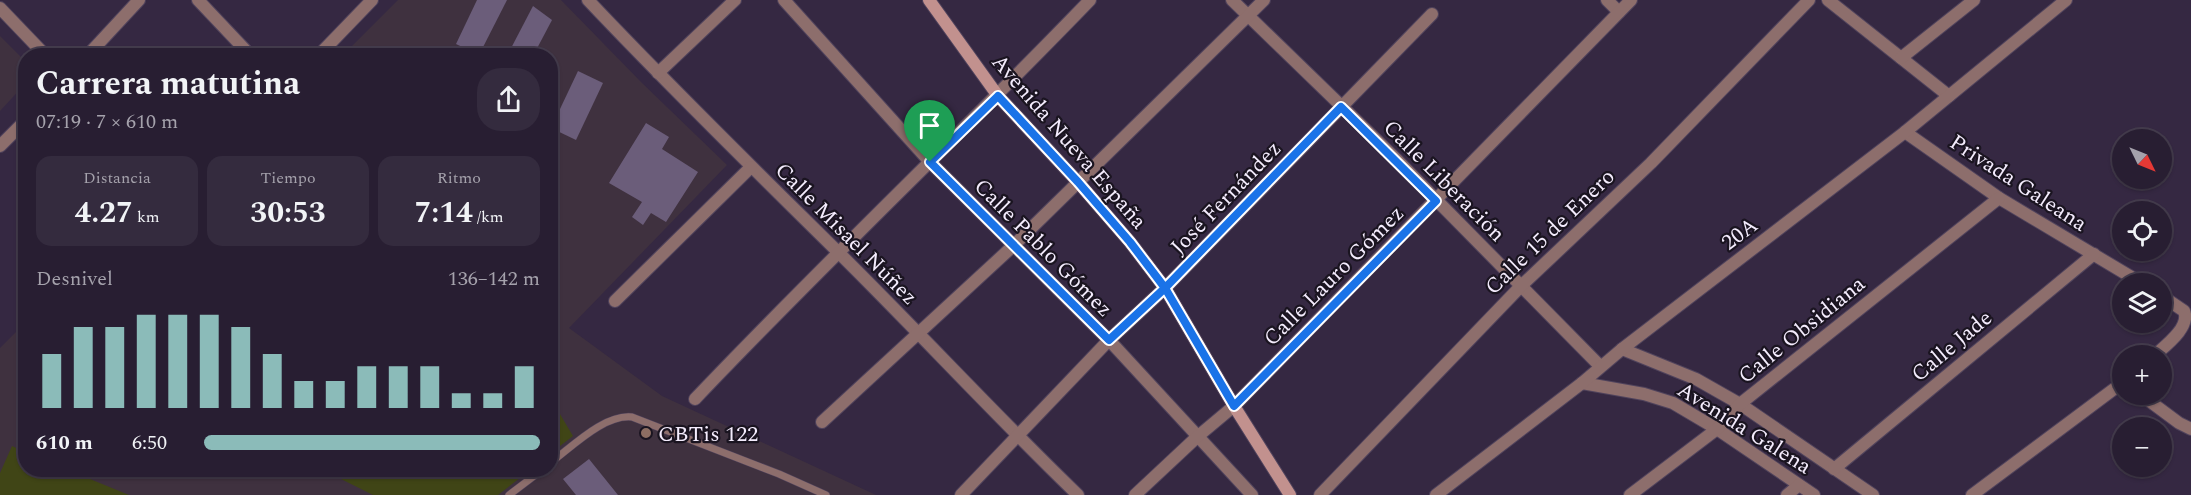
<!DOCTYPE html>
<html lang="es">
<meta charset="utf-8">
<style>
:root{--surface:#281e32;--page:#342b3e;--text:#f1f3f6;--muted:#a5a2ac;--line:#443c4d;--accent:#8bbbb9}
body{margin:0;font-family:Spectral,serif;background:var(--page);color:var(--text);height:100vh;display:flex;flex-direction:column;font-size:22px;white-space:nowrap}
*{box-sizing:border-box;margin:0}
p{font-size:20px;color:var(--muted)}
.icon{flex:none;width:33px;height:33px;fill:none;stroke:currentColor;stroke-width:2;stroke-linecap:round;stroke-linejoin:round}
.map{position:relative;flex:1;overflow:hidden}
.panel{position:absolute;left:18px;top:48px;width:540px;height:429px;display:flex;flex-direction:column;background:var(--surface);border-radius:24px;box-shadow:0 2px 4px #0004,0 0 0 2px var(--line)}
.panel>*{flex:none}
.needle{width:39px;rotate:133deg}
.fabs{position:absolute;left:2112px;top:129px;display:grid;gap:12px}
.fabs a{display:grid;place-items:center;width:60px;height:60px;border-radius:50%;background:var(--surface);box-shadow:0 2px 4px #0004,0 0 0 2px var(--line);font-size:30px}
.pin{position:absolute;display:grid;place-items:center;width:51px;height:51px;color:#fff;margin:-62px -26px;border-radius:50% 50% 50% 0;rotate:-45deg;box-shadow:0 0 6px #0007}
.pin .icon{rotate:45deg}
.round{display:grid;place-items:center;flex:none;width:63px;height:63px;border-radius:24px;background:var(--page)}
.headline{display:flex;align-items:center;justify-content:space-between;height:102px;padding:0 18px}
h1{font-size:33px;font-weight:700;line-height:45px}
.metrics{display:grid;grid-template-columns:repeat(3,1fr);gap:9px;height:102px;padding:6px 18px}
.metrics div{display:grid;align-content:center;border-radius:15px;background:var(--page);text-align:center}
.metrics b{font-size:30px;font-weight:700}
.metrics small{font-size:16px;font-weight:400}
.metrics p{font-size:16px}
.chart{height:168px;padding:12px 18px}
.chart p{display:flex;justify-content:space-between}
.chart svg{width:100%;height:108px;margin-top:6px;stroke:var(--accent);stroke-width:6}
ul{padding:0 18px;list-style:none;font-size:20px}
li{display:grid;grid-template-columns:96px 72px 1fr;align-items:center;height:45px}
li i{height:15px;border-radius:8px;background:var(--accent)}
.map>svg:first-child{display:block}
.education{fill:#3f313f}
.green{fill:#404516}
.building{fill:#6b5d7a}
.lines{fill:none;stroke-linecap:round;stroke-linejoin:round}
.service-casing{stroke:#50435c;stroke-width:8}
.minor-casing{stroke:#50435c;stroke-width:14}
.tertiary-casing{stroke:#50435c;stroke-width:14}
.secondary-casing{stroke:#50435c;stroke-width:14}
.service{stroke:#8d6e6c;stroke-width:7}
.minor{stroke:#8d6e6c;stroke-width:12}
.tertiary{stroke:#8d6e6c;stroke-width:12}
.secondary{stroke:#c2918e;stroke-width:12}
.route-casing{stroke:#fff;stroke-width:12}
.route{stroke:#1a73e8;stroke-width:8}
.education-dot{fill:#8d6e63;stroke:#1a1420;stroke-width:2}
.labels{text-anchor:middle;stroke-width:4.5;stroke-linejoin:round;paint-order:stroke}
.street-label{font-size:22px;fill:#f4ecfd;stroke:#1a1420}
.poi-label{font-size:22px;fill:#f4ecfd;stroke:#1a1420;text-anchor:start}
</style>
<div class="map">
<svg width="2191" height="495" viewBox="0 0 2191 495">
<rect width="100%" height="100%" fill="#352842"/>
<g class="education">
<polygon points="398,0 561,0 641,82 727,165 569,328 662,396 876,495 0,495 0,348 25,323 26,470 550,470 550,56 343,55"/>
<polygon points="0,36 26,62 25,84 0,111"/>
</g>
<g class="green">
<polygon points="551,399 573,436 551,453 550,453"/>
<polygon points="12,446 25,452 26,470 68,470 129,495 0,495 0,473"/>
<polygon points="323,470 530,470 498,495 373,495"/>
</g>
<g class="building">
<polygon points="477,0 507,0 479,55 456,44"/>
<polygon points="533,6 552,20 533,56 507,56"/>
<polygon points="578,71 603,83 576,140 551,128"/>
<polygon points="646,123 669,137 662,149 698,172 666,222 651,213 643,225 632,217 642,202 609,183"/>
<polygon points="589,459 618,495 576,495 563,479"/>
</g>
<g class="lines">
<g class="service-casing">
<g id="service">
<path d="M550 463C572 447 604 414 632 417L779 474 826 495"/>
<polyline points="509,495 542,470"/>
</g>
</g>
<g class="minor-casing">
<g id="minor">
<polyline points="198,0 251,56"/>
<path d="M588 0C669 86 754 169 838 252 919 332 996 416 1078 495"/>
<polyline points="784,0 930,162 1109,340 1252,495"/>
<polyline points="1232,0 1396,159 1600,366"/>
<polyline points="1607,0 1619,12"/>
<polyline points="1828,0 1949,96"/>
<polyline points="0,8 46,56"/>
<polyline points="318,56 372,0"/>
<polyline points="1901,58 1974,0"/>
<polyline points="658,73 735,0"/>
<polyline points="1905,132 1999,198 2143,284"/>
<polyline points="615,301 751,167"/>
<polyline points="1622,349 1696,379 1740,404 1873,495"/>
<path d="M2154 356C2165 346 2191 327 2184 311L2162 296"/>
<polyline points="1582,383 1644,394 1673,403 1717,429 1814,495"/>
<polyline points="2140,394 2179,423 2191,429"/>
<path d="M695 399C824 263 960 135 1090 0"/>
<polyline points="822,422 1013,246 1264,0"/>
<polyline points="1834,469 2094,254"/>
<polyline points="961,495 1109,340 1165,288 1432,14"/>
<polyline points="1135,495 1197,437 1234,406 1631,0"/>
<polyline points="1320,495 1521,286 1651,163 1809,0"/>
<polyline points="1630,495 1717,429 1740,404 1999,198"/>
<polyline points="1787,495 1799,485"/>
<polyline points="1972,495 2122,383"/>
</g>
</g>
<g class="tertiary-casing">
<g id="tertiary">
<polyline points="87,56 139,0"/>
<polyline points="0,146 26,120"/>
<polyline points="1436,495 1582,383 1622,349 1905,132 2066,0"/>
</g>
</g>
<g class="secondary-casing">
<polyline id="secondary" points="929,0 998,96 1078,182 1130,242 1165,288 1234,406 1290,495"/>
</g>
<use href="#service" class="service"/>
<use href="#minor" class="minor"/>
<use href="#tertiary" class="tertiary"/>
<use href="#secondary" class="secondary"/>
</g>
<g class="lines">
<g class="route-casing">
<polyline id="route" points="930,162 1109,340 1165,288 1341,107 1436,201 1234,406 1165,288 1130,242 1078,182 998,96 930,162"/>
</g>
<use href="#route" class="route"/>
</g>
<circle class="education-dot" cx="646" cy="433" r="6"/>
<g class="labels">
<g class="street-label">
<text transform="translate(1070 141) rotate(49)" y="8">Avenida Nueva España</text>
<text transform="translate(1445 180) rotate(45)" y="8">Calle Liberación</text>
<text transform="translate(2019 182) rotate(33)" y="8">Privada Galeana</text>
<text transform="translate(1225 197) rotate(-46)" y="8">José Fernández</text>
<text transform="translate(1549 231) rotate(-44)" y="8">Calle 15 de Enero</text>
<text transform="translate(847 233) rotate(45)" y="8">Calle Misael Núñez</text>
<text transform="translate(1739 233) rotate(-37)" y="8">20A</text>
<text transform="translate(1044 247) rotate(45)" y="8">Calle Pablo Gómez</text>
<text transform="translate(1333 275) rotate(-45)" y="8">Calle Lauro Gómez</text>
<text transform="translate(1801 329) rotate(-39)" y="8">Calle Obsidiana</text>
<text transform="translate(1951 345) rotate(-40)" y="8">Calle Jade</text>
<text transform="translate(1745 427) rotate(32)" y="8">Avenida Galena</text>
</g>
<g class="poi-label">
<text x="658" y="441">CBTis 122</text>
</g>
</g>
</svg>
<div class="fabs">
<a><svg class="needle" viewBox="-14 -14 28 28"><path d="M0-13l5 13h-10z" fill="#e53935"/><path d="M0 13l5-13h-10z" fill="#a5a2ac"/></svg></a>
<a><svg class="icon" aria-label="locate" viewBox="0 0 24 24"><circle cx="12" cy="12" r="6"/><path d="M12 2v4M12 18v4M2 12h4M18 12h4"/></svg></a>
<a><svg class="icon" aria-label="layers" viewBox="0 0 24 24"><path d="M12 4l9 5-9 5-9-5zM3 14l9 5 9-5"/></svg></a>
<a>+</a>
<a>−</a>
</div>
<div class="pin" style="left:930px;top:162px;background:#1e9e55"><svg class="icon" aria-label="arrive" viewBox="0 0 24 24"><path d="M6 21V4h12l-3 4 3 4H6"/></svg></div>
<section class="panel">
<div class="headline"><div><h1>Carrera matutina</h1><p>07:19 · 7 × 610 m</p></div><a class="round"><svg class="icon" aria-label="share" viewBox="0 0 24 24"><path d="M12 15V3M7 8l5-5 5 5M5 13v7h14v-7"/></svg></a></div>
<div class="metrics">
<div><p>Distancia</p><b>4.27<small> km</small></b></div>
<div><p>Tiempo</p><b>30:53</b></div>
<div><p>Ritmo</p><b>7:14<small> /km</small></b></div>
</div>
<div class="chart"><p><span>Desnivel</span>136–142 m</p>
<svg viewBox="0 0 160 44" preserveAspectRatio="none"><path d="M5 44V22M15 44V11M25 44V11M35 44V6M45 44V6M55 44V6M65 44V11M75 44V22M85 44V33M95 44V33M105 44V27M115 44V27M125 44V27M135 44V38M145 44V38M155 44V27"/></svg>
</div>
<ul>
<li><b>610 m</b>6:50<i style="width:100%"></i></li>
</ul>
</section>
</div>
